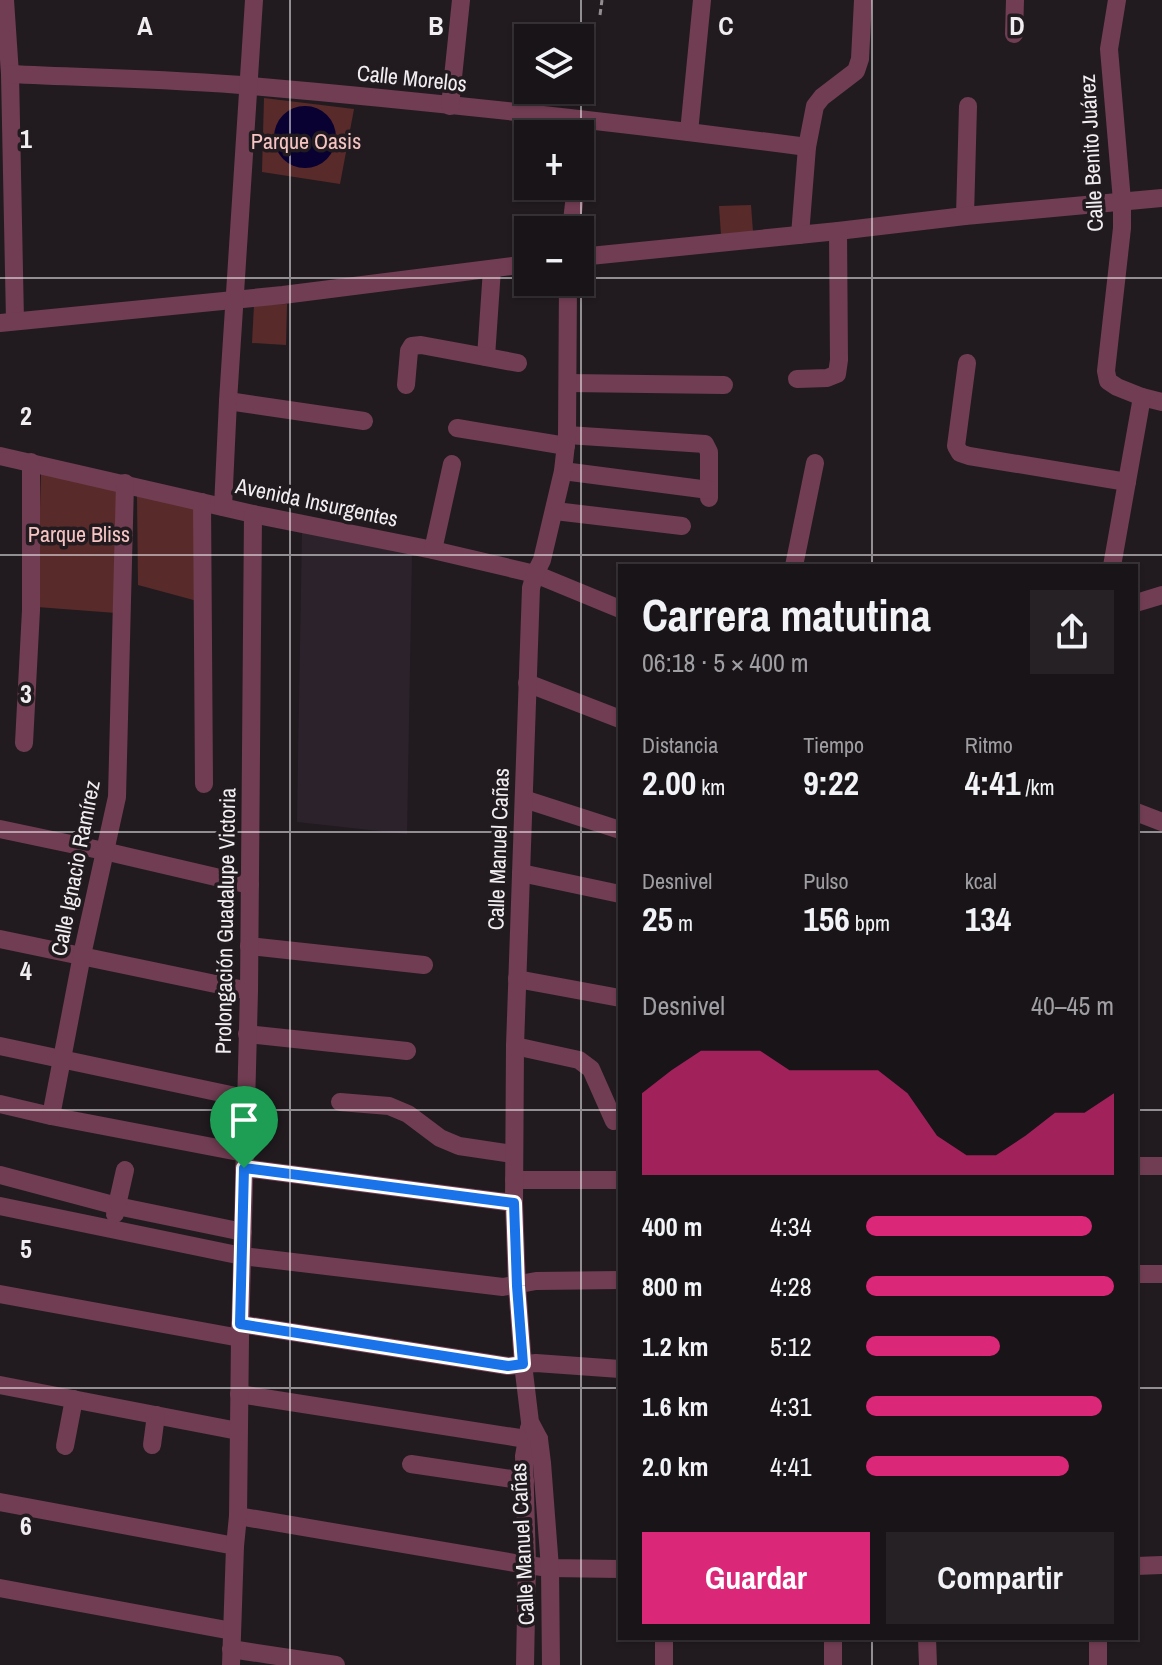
<!DOCTYPE html>
<html lang="es">
<meta charset="utf-8">
<style>
:root{--surface:#191418;--page:#262125;--text:#f1f3f6;--muted:#9f9ea2;--line:#373337;--accent:#db2777}
body{margin:0;font-family:"Archivo Narrow",sans-serif;background:var(--page);color:var(--text);height:100vh;display:flex;flex-direction:column;font-size:30px;white-space:nowrap}
*{box-sizing:border-box;margin:0}
p{font-size:26px;color:var(--muted)}
.icon{flex:none;width:44px;height:44px;fill:none;stroke:currentColor;stroke-width:2;stroke-linecap:round;stroke-linejoin:round}
.map{position:relative;flex:1;overflow:hidden}
.side{position:absolute;left:618px;top:564px;width:520px;height:1076px;display:flex;flex-direction:column;background:var(--surface);border-radius:0px;box-shadow:0 2px 6px #0004,0 0 0 2px var(--line)}
.side>*{flex:none}
.controls{position:absolute;left:514px;top:24px;display:grid;gap:16px}
.controls a{display:grid;place-items:center;width:80px;height:80px;border-radius:0px;background:var(--surface);box-shadow:0 2px 6px #0004,0 0 0 2px var(--line);font-size:40px}
.pin{position:absolute;display:grid;place-items:center;width:68px;height:68px;color:#fff;margin:-82px -34px;border-radius:50% 50% 50% 0;rotate:-45deg;box-shadow:0 0 8px #0007}
.pin .icon{rotate:45deg}
.round{display:grid;place-items:center;flex:none;width:84px;height:84px;border-radius:0px;background:var(--page)}
.head{display:flex;align-items:center;justify-content:space-between;height:136px;padding:0 24px}
h1{font-size:44px;font-weight:700;line-height:60px}
.figures{display:grid;grid-template-columns:repeat(3,1fr);gap:12px;height:136px;padding:8px 24px}
.figures div{display:grid;align-content:center}
.figures b{font-size:34px;font-weight:700}
.figures small{font-size:22px;font-weight:400}
.figures p{font-size:22px}
.chart{height:224px;padding:16px 24px}
.chart p{display:flex;justify-content:space-between}
.chart svg{width:100%;height:144px;margin-top:8px;fill:var(--accent);opacity:.7}
.cta{display:flex;gap:16px;margin-top:auto;padding:16px 24px}
.cta a{flex:1;height:92px;border-radius:0px;background:var(--accent);color:#fff;font-size:32px;font-weight:700;line-height:92px;text-align:center}
.cta a+a{background:var(--page);color:var(--text)}
ul{padding:0 24px;list-style:none;font-size:26px}
li{display:grid;grid-template-columns:128px 96px 1fr;align-items:center;height:60px}
li i{height:20px;border-radius:10px;background:var(--accent)}
.map>svg:first-child{display:block}
.built{fill:#2c222b}
.green{fill:#592a2a}
.water{fill:#080131}
.lines{fill:none;stroke-linecap:round;stroke-linejoin:round}
.path{stroke:#928d91;stroke-width:3;stroke-dasharray:6 4;stroke-linecap:butt}
.minor{stroke:#713d52;stroke-width:18}
.route-casing{stroke:#fff;stroke-width:16}
.route{stroke:#1a73e8;stroke-width:10}
.grid{fill:none;stroke:#f1eef1;stroke-width:2;stroke-opacity:0.55}
.labels{text-anchor:middle;stroke-width:7;stroke-linejoin:round;paint-order:stroke}
.street-label{font-size:22px;fill:#f1eef1;stroke:#211b20}
.park-label{font-size:22px;fill:#f6c4c2;stroke:#211b20}
.grid-label{font-size:26px;text-anchor:middle;font-weight:bold;fill:#f1eef1;stroke:#211b20;stroke-width:7;stroke-linejoin:round;paint-order:stroke}
</style>
<div class="map">
<svg width="1162" height="1665" viewBox="0 0 1162 1665">
<rect width="100%" height="100%" fill="#211b20"/>
<polygon class="built" points="302,531 412,553 407,834 297,822"/>
<g class="green">
<polygon points="264,98 354,109 340,184 262,172"/>
<polygon points="751,205 753,232 721,235 719,206"/>
<polygon points="287,304 286,345 252,343 254,305"/>
<polygon points="41,473 120,486 116,613 37,607"/>
<polygon points="137,495 204,507 201,602 138,585"/>
</g>
<circle class="water" cx="305" cy="137" r="31"/>
<g class="lines">
<polyline class="path" points="600,15 602,0"/>
<g class="minor">
<polyline points="5,0 10,74 15,321"/>
<polyline points="1014,34 1015,0"/>
<path d="M10 74C91 78 172 79 252 86 438 102 623 123 807 147"/>
<polyline points="450,106 461,0"/>
<polyline points="689,132 702,0"/>
<polyline points="580,153 584,121"/>
<polyline points="965,216 968,106"/>
<polyline points="571,230 576,186"/>
<polyline points="800,235 807,147 815,106 822,97 856,71 860,59 863,0"/>
<polyline points="580,257 838,231 965,216 1162,198"/>
<polyline points="0,323 283,295 528,264"/>
<polyline points="486,357 492,269"/>
<polyline points="967,363 956,446 960,453 969,456 1127,482"/>
<polyline points="797,379 827,378 837,374 839,360 838,231"/>
<polyline points="568,383 724,385"/>
<polyline points="406,385 409,351 412,346 421,345 518,363"/>
<polyline points="1142,397 1162,402"/>
<polyline points="228,401 364,421"/>
<polyline points="457,428 566,446"/>
<polyline points="567,435 705,444 709,452 709,498"/>
<polyline points="0,456 253,514 433,550 535,574 620,609"/>
<polyline points="563,471 709,490"/>
<polyline points="202,502 204,784"/>
<polyline points="223,507 228,401 254,0"/>
<polyline points="555,511 682,526"/>
<polyline points="433,550 452,464"/>
<polyline points="794,566 815,463"/>
<polyline points="1112,566 1142,397 1117,387 1108,381 1106,371 1122,228 1122,201 1109,49 1117,0"/>
<polyline points="1136,603 1162,595"/>
<polyline points="527,683 620,719"/>
<polyline points="24,743 31,610 31,462"/>
<polyline points="524,799 620,830"/>
<polyline points="1136,812 1162,822"/>
<polyline points="0,829 104,851 250,885"/>
<polyline points="521,873 620,894"/>
<polyline points="0,939 249,991"/>
<polyline points="249,946 424,965"/>
<polyline points="517,979 620,998"/>
<polyline points="247,1034 407,1051"/>
<polyline points="0,1046 245,1098"/>
<polyline points="515,1046 579,1060 591,1069 614,1121"/>
<polyline points="340,1102 389,1106 408,1114 440,1138 459,1146 513,1154"/>
<polyline points="0,1104 51,1116 244,1153"/>
<polyline points="51,1116 82,955 117,797 125,483"/>
<polyline points="1136,1166 1162,1166"/>
<polyline points="244,1168 514,1203"/>
<polyline points="0,1175 117,1206 243,1232"/>
<polyline points="514,1180 620,1180"/>
<polyline points="0,1206 242,1256 503,1287 536,1281 620,1280"/>
<polyline points="115,1214 125,1170"/>
<polyline points="1136,1274 1162,1274"/>
<polyline points="0,1294 240,1338"/>
<polyline points="240,1324 508,1366 536,1363 620,1369"/>
<polyline points="0,1385 238,1431"/>
<polyline points="239,1394 526,1439 539,1439"/>
<polyline points="152,1445 156,1415"/>
<polyline points="65,1446 74,1399"/>
<polyline points="411,1464 525,1481"/>
<polyline points="0,1502 235,1546"/>
<polyline points="238,1516 527,1565 550,1568 620,1569"/>
<polyline points="1136,1566 1162,1565"/>
<polyline points="0,1588 232,1631"/>
<polyline points="664,1638 664,1665"/>
<polyline points="927,1638 928,1665"/>
<polyline points="1098,1638 1098,1665"/>
<polyline points="231,1649 336,1665"/>
<polyline points="231,1665 235,1546 238,1516 240,1338 249,991 253,514"/>
<polyline points="525,1665 527,1565 524,1456 529,1428"/>
<polyline points="551,1665 550,1568 542,1463 539,1439 530,1422 523,1364 517,1286 514,1203 515,1046 531,588 535,574 542,560 563,471 567,435 568,282"/>
<polyline points="833,1665 833,1638"/>
</g>
</g>
<g class="lines">
<g class="route-casing">
<polygon id="route" points="244,1168 514,1203 517,1286 523,1364 508,1366 240,1324"/>
</g>
<use href="#route" class="route"/>
</g>
<path class="grid" d="M290 0V1665M581 0V1665M872 0V566M0 278H528M580 278H1162M0 555H1162M0 832H620M1136 832H1162M0 1110H620M1136 1110H1162M0 1388H620M1136 1388H1162M872 1638V1665"/>
<g class="labels">
<g class="street-label">
<text transform="translate(412 78) rotate(6)" y="8">Calle Morelos</text>
<text transform="translate(1091 153) rotate(-93)" y="8">Calle Benito Juárez</text>
<text transform="translate(317 502) rotate(12)" y="8">Avenida Insurgentes</text>
<text transform="translate(498 849) rotate(-88)" y="8">Calle Manuel Cañas</text>
<text transform="translate(75 868) rotate(-79)" y="8">Calle Ignacio Ramírez</text>
<text transform="translate(225 921) rotate(-89)" y="8">Prolongación Guadalupe Victoria</text>
<text transform="translate(522 1544) rotate(-93)" y="8">Calle Manuel Cañas</text>
</g>
<g class="park-label">
<text x="306" y="149">Parque Oasis</text>
<text x="79" y="542">Parque Bliss</text>
</g>
</g>
<g class="grid-label">
<text x="145" y="35">A</text>
<text x="436" y="35">B</text>
<text x="726" y="35">C</text>
<text x="1017" y="35">D</text>
<text x="26" y="148">1</text>
<text x="26" y="425">2</text>
<text x="26" y="703">3</text>
<text x="26" y="980">4</text>
<text x="26" y="1258">5</text>
<text x="26" y="1535">6</text>
</g>
</svg>
<div class="controls">
<a><svg class="icon" aria-label="layers" viewBox="0 0 24 24"><path d="M12 4l9 5-9 5-9-5zM3 14l9 5 9-5"/></svg></a>
<a>+</a>
<a>−</a>
</div>
<div class="pin" style="left:244px;top:1168px;background:#1e9e55"><svg class="icon" aria-label="arrive" viewBox="0 0 24 24"><path d="M6 21V4h12l-3 4 3 4H6"/></svg></div>
<section class="side">
<div class="head"><div><h1>Carrera matutina</h1><p>06:18 · 5 × 400 m</p></div><a class="round"><svg class="icon" aria-label="share" viewBox="0 0 24 24"><path d="M12 15V3M7 8l5-5 5 5M5 13v7h14v-7"/></svg></a></div>
<div class="figures">
<div><p>Distancia</p><b>2.00<small> km</small></b></div>
<div><p>Tiempo</p><b>9:22</b></div>
<div><p>Ritmo</p><b>4:41<small> /km</small></b></div>
</div>
<div class="figures">
<div><p>Desnivel</p><b>25<small> m</small></b></div>
<div><p>Pulso</p><b>156<small> bpm</small></b></div>
<div><p>kcal</p><b>134</b></div>
</div>
<div class="chart"><p><span>Desnivel</span>40–45 m</p>
<svg viewBox="0 0 160 44" preserveAspectRatio="none"><path d="M0 44V19L10 12L20 6L30 6L40 6L50 12L60 12L70 12L80 12L90 19L100 32L110 38L120 38L130 32L140 25L150 25L160 19V44z"/></svg>
</div>
<ul>
<li><b>400 m</b>4:34<i style="width:91%"></i></li>
<li><b>800 m</b>4:28<i style="width:100%"></i></li>
<li><b>1.2 km</b>5:12<i style="width:54%"></i></li>
<li><b>1.6 km</b>4:31<i style="width:95%"></i></li>
<li><b>2.0 km</b>4:41<i style="width:82%"></i></li>
</ul>
<div class="cta"><a>Guardar</a><a>Compartir</a></div>
</section>
</div>
